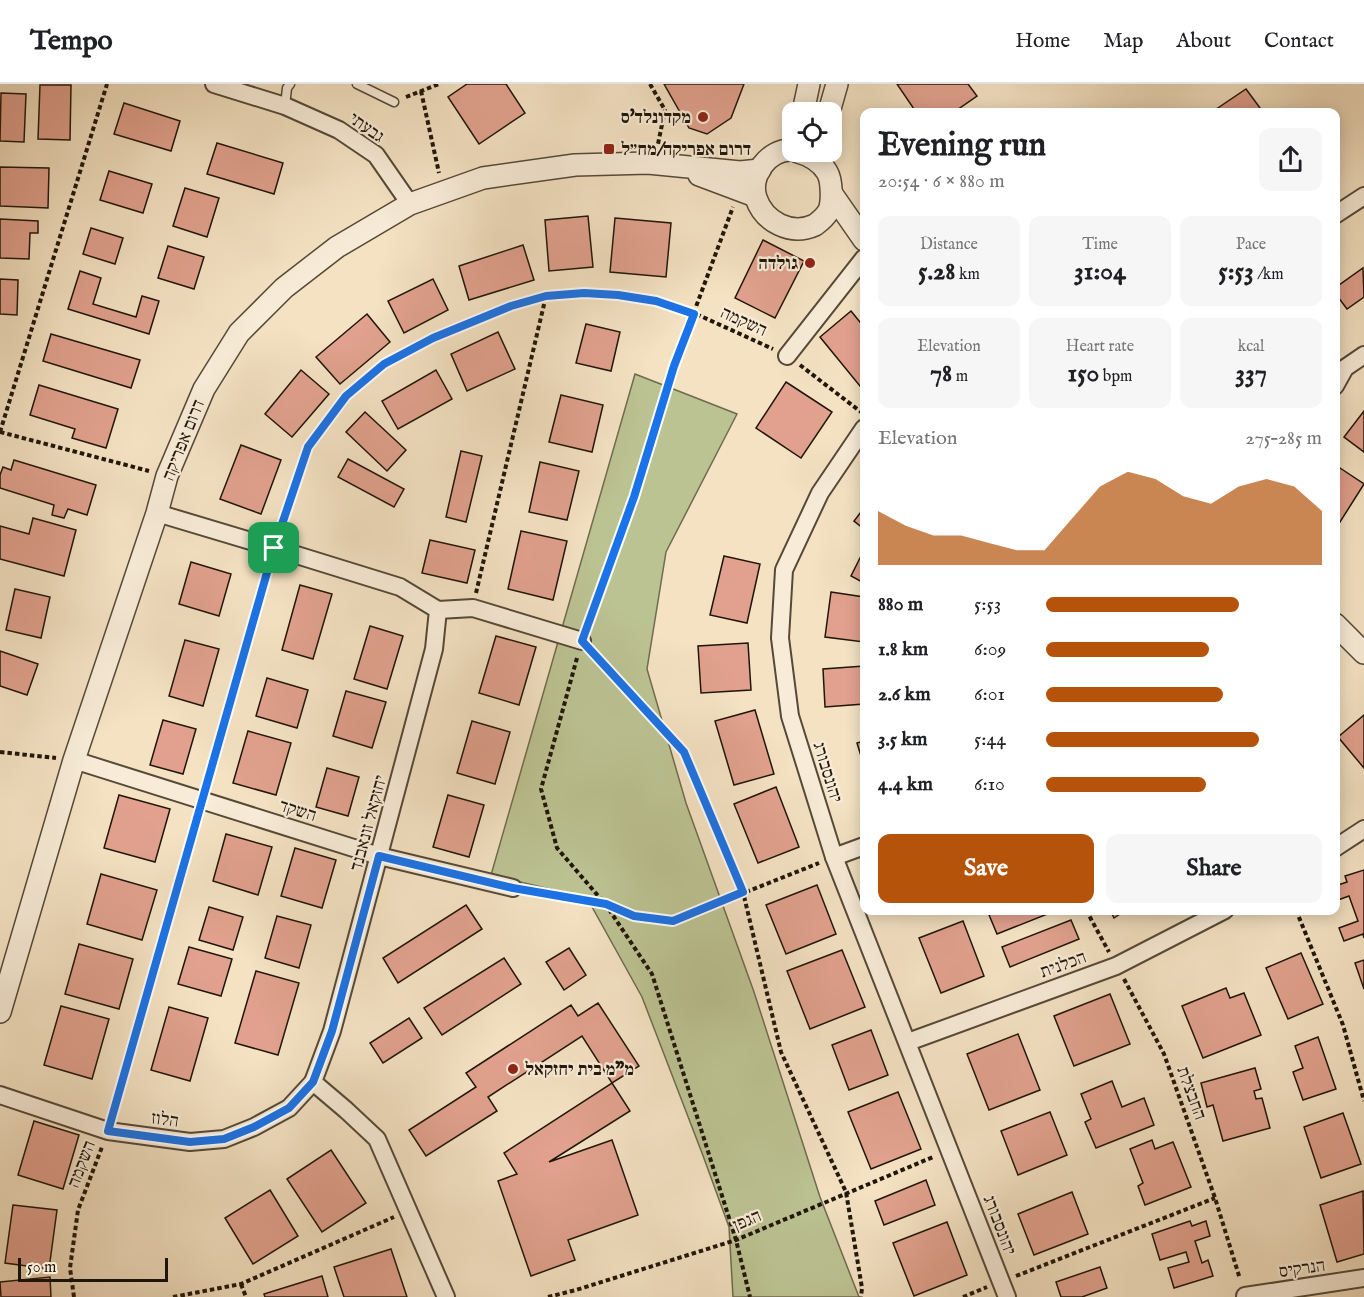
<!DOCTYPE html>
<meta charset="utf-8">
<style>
:root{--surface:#fff;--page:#f6f6f6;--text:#202124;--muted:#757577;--line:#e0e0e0;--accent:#b45309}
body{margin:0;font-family:"IM FELL English","Frank Ruhl Libre",serif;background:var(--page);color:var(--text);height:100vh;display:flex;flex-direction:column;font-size:22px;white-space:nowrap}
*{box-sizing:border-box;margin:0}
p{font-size:20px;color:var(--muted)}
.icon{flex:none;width:33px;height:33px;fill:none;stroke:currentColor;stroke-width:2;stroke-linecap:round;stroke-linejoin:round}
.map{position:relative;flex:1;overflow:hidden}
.side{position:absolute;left:860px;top:24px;width:480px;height:807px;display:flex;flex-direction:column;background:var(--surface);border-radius:12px;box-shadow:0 3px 15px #0003}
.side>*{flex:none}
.controls{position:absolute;left:782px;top:18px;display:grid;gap:12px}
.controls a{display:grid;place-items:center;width:60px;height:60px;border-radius:12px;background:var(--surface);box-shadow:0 3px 15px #0003;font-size:30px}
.scale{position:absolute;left:18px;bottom:15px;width:150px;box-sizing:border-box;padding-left:6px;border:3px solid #201608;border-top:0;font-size:16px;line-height:21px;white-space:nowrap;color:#201608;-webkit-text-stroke:4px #f8ecd8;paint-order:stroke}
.pin{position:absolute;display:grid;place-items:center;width:51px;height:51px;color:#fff;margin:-26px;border-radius:12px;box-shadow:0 3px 9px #0006}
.round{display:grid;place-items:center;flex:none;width:63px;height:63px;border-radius:12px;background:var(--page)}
.summary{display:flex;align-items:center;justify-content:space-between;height:102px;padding:0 18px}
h1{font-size:33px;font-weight:800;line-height:45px}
.figures{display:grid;grid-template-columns:repeat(3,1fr);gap:9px;height:102px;padding:6px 18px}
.figures div{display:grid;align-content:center;border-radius:12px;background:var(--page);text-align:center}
.figures b{font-size:26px;font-weight:800}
.figures small{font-size:16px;font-weight:400}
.figures p{font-size:16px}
.chart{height:168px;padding:12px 18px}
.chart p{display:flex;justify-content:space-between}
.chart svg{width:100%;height:108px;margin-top:6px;fill:var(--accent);opacity:.7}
.primary-button{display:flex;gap:12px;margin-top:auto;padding:12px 18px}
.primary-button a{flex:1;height:69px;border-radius:12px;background:var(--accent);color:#fff;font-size:24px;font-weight:800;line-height:69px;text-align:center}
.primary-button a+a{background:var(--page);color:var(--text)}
ul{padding:0 18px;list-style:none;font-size:20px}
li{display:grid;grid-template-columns:96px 72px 1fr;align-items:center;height:45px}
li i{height:15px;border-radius:8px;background:var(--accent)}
header{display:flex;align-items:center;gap:36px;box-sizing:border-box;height:84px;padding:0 30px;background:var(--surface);border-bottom:2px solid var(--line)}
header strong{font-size:28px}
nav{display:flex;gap:33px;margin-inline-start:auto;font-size:21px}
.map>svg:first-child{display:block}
.green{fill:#bcc393;stroke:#6e6c4e;stroke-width:1.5}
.building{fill:#e1a18e;stroke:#201608;stroke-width:1.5}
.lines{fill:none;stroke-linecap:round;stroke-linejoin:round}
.service-casing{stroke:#554937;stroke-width:11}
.minor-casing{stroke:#554937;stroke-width:20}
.tertiary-casing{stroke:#554937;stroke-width:24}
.path{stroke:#201608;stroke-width:4;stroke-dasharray:4.5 3;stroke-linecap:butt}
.service{stroke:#f8ecd8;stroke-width:8}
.minor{stroke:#f8ecd8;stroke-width:16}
.tertiary{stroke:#f8ecd8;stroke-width:21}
.route-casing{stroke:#fff;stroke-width:12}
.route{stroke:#1a73e8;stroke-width:8}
.poi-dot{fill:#8f2418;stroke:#f8ecd8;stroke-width:2}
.labels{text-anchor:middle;stroke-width:4.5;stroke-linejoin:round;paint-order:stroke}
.poi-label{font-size:18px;font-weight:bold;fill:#201608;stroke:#f8ecd8;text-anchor:end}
.street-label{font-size:18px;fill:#201608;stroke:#f8ecd8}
</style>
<header>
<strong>Tempo</strong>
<nav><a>Home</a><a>Map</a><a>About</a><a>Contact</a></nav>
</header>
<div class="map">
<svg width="1364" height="1213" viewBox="0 0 1364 1213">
<rect width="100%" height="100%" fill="#f4e2c3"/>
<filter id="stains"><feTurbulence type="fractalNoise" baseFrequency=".00333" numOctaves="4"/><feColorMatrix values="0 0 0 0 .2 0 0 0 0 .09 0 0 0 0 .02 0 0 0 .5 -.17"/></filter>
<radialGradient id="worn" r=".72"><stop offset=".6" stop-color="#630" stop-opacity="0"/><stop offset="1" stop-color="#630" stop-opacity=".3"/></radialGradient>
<polygon class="green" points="635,290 737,330 666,468 647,585 686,719 754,908 820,1113 859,1213 733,1213 729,1143 702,1069 642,913 587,814 491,791"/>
<g class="building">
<polygon points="467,0 506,0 525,29 479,60 448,13"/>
<polygon points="664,0 744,0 731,34 707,50 689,44"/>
<polygon points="897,0 968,0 977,12 954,28 916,28"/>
<polygon points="40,1 71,1 70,56 38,55"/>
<polygon points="1246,5 1263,28 1212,28"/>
<polygon points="1,9 26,10 24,58 0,57"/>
<polygon points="124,19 180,37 171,67 114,50"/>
<polygon points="217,59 283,79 274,110 207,90"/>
<polygon points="0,83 49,84 48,124 0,122"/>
<polygon points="109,87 152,100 143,129 100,116"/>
<polygon points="185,104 219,114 207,153 173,142"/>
<polygon points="588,132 593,183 549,187 545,136"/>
<polygon points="615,134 671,139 666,193 610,188"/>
<polygon points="0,135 38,137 38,149 30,149 29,175 0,174"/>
<polygon points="91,144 123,154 115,180 83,170"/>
<polygon points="763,156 804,177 775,234 735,214"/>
<polygon points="523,161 534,196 469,216 459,182"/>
<polygon points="168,162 204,173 194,205 158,194"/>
<polygon points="1363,184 1364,213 1347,225 1335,209 1335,204"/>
<polygon points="80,187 101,194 93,220 136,233 142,212 159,217 149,250 68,225"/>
<polygon points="0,195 18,196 17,231 0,230"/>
<polygon points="433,195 448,226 404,249 388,217"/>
<polygon points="851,227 864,243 864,307 820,253"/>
<polygon points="367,230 390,258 340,300 316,273"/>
<polygon points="586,240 620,248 611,287 576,279"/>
<polygon points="498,248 515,285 467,307 451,270"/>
<polygon points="51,250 140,276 131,304 43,277"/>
<polygon points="301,286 329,310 292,353 265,330"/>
<polygon points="436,286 452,315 398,345 382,317"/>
<polygon points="786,298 832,328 801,374 756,344"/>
<polygon points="39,301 118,325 106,364 72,354 75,345 30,331"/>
<polygon points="561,311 603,321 592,368 549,358"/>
<polygon points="1364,327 1364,368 1344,353"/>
<polygon points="365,328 406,366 387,387 346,348"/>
<polygon points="241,361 281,376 261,430 220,415"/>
<polygon points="461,367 482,372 466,438 446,433"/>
<polygon points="348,375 404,405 394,423 338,393"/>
<polygon points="14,376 96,401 87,431 68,425 64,434 52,431 54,421 0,404 0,391 3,383 11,386"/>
<polygon points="540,378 579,387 567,436 529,428"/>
<polygon points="1340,384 1364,400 1340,438 1335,434 1335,392"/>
<polygon points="864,424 864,445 854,437"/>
<polygon points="33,434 76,446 64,492 0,475 0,442 29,450"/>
<polygon points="521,447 567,457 553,516 508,505"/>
<polygon points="430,456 475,466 467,499 422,489"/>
<polygon points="864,466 864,499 851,492"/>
<polygon points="724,472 760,480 747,539 710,531"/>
<polygon points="191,478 231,490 219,532 179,520"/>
<polygon points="300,501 332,510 313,575 282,566"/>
<polygon points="15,505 50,513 41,554 6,546"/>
<polygon points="831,508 864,513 864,558 825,553"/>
<polygon points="370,542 403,552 387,605 354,595"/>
<polygon points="496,552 536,563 519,621 479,609"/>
<polygon points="185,556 219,565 203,622 169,612"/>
<polygon points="748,559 751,606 701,609 698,562"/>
<polygon points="0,567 38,580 27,611 0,602"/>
<polygon points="864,582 864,620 825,623 823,585"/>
<polygon points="267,594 308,606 297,644 256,632"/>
<polygon points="346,607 386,618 372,664 333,652"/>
<polygon points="755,626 774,690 734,701 715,637"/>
<polygon points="1364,631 1364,684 1338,653"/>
<polygon points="163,636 196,645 183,690 150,681"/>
<polygon points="472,637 510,648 495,700 457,689"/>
<polygon points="248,647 291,659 276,711 233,699"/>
<polygon points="864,657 864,682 857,659"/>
<polygon points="327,684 359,693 348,732 316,723"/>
<polygon points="776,703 799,763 758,779 734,720"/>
<polygon points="119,711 170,725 155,778 104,764"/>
<polygon points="448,711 484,721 469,773 433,763"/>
<polygon points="226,750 272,763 258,811 213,797"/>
<polygon points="295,764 336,776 322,824 281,812"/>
<polygon points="1364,786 1364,854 1363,850 1344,857 1339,844 1358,837 1349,812 1338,816 1335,802 1347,798 1345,792"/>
<polygon points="101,790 157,806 142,856 87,840"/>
<polygon points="817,801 836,850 786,870 766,821"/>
<polygon points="466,821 482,845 398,899 383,874"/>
<polygon points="209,823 243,833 233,866 199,856"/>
<polygon points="987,826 1055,826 1055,827 997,850"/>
<polygon points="1110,826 1126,826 1114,834"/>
<polygon points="277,832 311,841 299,884 265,874"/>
<polygon points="1071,836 1079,855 1010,883 1002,863"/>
<polygon points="963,837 984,892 941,909 919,854"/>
<polygon points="79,860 133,875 119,925 65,910"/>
<polygon points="189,863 232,875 221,912 178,900"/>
<polygon points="569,864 586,891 564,906 546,878"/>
<polygon points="842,866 865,923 810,945 787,887"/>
<polygon points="1301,869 1323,920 1288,935 1266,884"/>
<polygon points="504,874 521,900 442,951 424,924"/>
<polygon points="1364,876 1364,905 1355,879"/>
<polygon points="256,887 299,899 278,971 235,959"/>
<polygon points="1226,904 1230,914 1244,909 1261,951 1203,974 1182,922"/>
<polygon points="1110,910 1130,960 1074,982 1054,932"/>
<polygon points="598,919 639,982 612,999 582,952 488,1013 497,1027 426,1072 409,1046 476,1003 466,989 571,921 578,932"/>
<polygon points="61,922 109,935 92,995 44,981"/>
<polygon points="169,923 208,934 190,997 151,986"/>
<polygon points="409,934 422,954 383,979 370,959"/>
<polygon points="871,946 888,991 849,1006 832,961"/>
<polygon points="1018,950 1040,1006 989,1026 967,970"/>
<polygon points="1318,953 1336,1005 1303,1016 1293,988 1303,984 1295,962"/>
<polygon points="1255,984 1261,1005 1254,1007 1256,1015 1262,1014 1270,1044 1223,1057 1213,1021 1207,1023 1201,999"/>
<polygon points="1112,997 1122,1023 1144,1014 1154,1041 1096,1064 1085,1038 1091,1035 1081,1010"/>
<polygon points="612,999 630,1027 549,1078 612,1056 638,1131 568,1156 575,1176 531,1192 498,1097 517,1090 504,1069"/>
<polygon points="898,1008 921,1065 871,1085 848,1028"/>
<polygon points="1050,1028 1067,1071 1018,1091 1001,1047"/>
<polygon points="1343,1029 1361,1080 1321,1094 1304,1043"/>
<polygon points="34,1037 79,1051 63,1105 18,1091"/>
<polygon points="1152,1056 1155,1065 1173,1058 1191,1103 1145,1121 1138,1102 1143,1099 1130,1065"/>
<polygon points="331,1066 366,1119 322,1148 287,1095"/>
<polygon points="926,1096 935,1121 884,1141 875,1117"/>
<polygon points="270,1106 298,1152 253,1180 225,1134"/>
<polygon points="1363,1107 1364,1170 1337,1178 1320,1121"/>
<polygon points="1072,1108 1088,1150 1034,1171 1018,1130"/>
<polygon points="13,1121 57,1126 49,1185 5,1179"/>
<polygon points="1190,1137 1192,1142 1206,1137 1210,1152 1195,1157 1202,1179 1208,1176 1213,1192 1174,1204 1168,1184 1189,1178 1186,1168 1160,1176 1152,1150"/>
<polygon points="947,1138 967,1191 914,1212 893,1159"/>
<polygon points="391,1165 407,1213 344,1213 334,1183"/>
<polygon points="1100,1183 1107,1204 1082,1213 1061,1213 1056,1198"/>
<polygon points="322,1192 328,1213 265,1213 264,1210"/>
<polygon points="50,1193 51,1213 1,1213 0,1198"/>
</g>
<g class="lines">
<g class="service-casing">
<g id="service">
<polyline points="357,0 394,18"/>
<polyline points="285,22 287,4 290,0"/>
</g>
</g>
<g class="minor-casing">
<g id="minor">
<polyline points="214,0 285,22 339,46 376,71 410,120"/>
<polyline points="1335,131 1364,112"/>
<polyline points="787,272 864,174"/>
<polyline points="1335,302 1345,284 1364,271"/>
<polyline points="864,344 820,409 784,486 780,554 790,632 834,773 1007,1213"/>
<polyline points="157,429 274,464 400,503 438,526 434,565 332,947 313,998 346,1026 377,1055 446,1213"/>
<polyline points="438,526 473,524 582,557"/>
<polyline points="74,676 379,772 513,804"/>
<polyline points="1335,764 1364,745"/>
<polyline points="834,773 864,762"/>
<polyline points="908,958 1116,882 1225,826"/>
<polyline points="0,1011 108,1047 190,1058 224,1055 254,1043 289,1024 313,998"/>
<polyline points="1245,1212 1364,1194"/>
</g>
</g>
<g class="tertiary-casing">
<g id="tertiary">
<polyline points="803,28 809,0"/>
<polyline points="829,28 837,0"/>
<path d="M792 66C768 65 749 92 756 114 764 138 791 152 815 141 819 138 825 133 828 128 833 121 832 96 827 88 821 78 809 71 798 68"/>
<polyline points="699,91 755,112"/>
<polyline points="832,110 864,156"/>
<polyline points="1335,540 1364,569"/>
<polyline points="0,928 74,676 157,429 167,392 204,305 239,249 284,204 337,163 410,120 483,94 575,81 648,79 740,88 760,86"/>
</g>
</g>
<g class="path">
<polyline points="650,0 665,26 658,60"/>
<polyline points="421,7 439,89"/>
<polyline points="406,13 439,0"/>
<polyline points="800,281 861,328"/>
<polyline points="0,348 107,0"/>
<polyline points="0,348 149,387"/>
<polyline points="279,448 308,363 346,312 384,280 433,254 511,222 546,212 584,209 618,211 656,217 694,229 773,265"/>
<polyline points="476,509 546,212"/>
<polyline points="587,541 634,413 674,282 733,123"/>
<polyline points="592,568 684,668 743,808 781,968 846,1108 862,1204 861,1213"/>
<polyline points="577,574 541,705 557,764 606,821 652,890 736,1156 750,1213"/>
<polyline points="0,668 56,674"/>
<polyline points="206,701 269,481"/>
<polyline points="530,807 606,821 634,832 673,837 819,779"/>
<polyline points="1086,826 1109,868"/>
<polyline points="1296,826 1343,941 1364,1017"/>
<polyline points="1124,895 1164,970 1215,1114 1240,1195"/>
<polyline points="113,1030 198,732"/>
<polyline points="1016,1192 1215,1114"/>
<polyline points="241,1200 246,1213"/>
<polyline points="74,1213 70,1184 78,1126 102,1063"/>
<polyline points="173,1213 241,1200 394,1133"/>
<polyline points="548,1213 576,1206 736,1156 933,1073"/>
<polyline points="963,1213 987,1203"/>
</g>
<use href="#service" class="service"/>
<use href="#minor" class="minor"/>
<use href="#tertiary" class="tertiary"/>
</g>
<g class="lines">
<g class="route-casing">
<polygon id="route" points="584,209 618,211 656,217 694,230 674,282 634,413 582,557 684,668 743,808 673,837 634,832 606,820 513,804 379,772 332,947 313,998 289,1024 254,1043 224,1055 190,1058 108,1047 274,464 308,363 346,312 384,280 433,254 511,222 546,212"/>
</g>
<use href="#route" class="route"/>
</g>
<g class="poi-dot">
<circle cx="703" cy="33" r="6"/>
<rect x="603" y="59" width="12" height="12" rx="3"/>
<circle cx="810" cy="179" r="6"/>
<circle cx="513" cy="985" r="6"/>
</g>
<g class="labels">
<g class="poi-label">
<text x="691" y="39">מקדונלד'ס</text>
<text x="621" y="71" text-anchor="start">דרום אפריקה/מח״ל</text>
<text x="798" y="185">גולדה</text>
<text x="525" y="991" text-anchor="start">מ"מ בית יחזקאל</text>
</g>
<g class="street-label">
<text transform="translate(367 43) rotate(35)" y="6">גבעתי</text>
<text transform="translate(744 237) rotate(24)" y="6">השקמה</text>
<text transform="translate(183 356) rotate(-68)" y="6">דרום אפריקה</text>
<text transform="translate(828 688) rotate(73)" y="6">יהונסבורג</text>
<text transform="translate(298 726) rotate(17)" y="6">השקד</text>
<text transform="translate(368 739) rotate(-75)" y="6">יחזקאל זונאבנד</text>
<text transform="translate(1063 880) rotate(-20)" y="6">הכלנית</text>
<text transform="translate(1192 1009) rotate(70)" y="6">החבצלת</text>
<text transform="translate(165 1035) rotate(8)" y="6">הלוז</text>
<text transform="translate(81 1080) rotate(-69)" y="6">השקמה</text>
<text transform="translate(747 1136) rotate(-23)" y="6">הגפן</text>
<text transform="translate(1000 1141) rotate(69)" y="6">יהונסבורג</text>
<text transform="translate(1302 1184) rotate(-8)" y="6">הנרקיס</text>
</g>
</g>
<rect width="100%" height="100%" filter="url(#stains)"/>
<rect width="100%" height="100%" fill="url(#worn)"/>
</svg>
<div class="controls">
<a><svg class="icon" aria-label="locate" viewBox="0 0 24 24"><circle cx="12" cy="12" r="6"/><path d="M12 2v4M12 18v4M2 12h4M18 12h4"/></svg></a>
</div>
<div class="scale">50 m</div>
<div class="pin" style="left:274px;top:464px;background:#1e9e55"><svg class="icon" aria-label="arrive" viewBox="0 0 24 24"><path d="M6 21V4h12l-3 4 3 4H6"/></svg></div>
<section class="side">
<div class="summary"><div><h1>Evening run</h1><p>20:54 · 6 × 880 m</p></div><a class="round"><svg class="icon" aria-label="share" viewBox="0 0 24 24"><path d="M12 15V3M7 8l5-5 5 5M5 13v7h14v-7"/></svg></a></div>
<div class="figures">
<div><p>Distance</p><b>5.28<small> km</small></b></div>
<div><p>Time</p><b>31:04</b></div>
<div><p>Pace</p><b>5:53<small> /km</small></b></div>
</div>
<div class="figures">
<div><p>Elevation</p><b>78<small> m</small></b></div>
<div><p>Heart rate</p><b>150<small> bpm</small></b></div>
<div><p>kcal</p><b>337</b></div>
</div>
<div class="chart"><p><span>Elevation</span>275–285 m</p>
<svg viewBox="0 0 160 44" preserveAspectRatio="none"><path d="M0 44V22L10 28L20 32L30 32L40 35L50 38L60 38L70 25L80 12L90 6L100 9L110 16L120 19L130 12L140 9L150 12L160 22V44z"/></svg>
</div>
<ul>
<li><b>880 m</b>5:53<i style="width:70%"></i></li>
<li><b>1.8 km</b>6:09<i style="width:59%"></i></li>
<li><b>2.6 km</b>6:01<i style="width:64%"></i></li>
<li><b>3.5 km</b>5:44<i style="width:77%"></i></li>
<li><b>4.4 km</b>6:10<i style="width:58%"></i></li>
</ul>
<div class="primary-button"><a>Save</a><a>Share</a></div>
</section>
</div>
